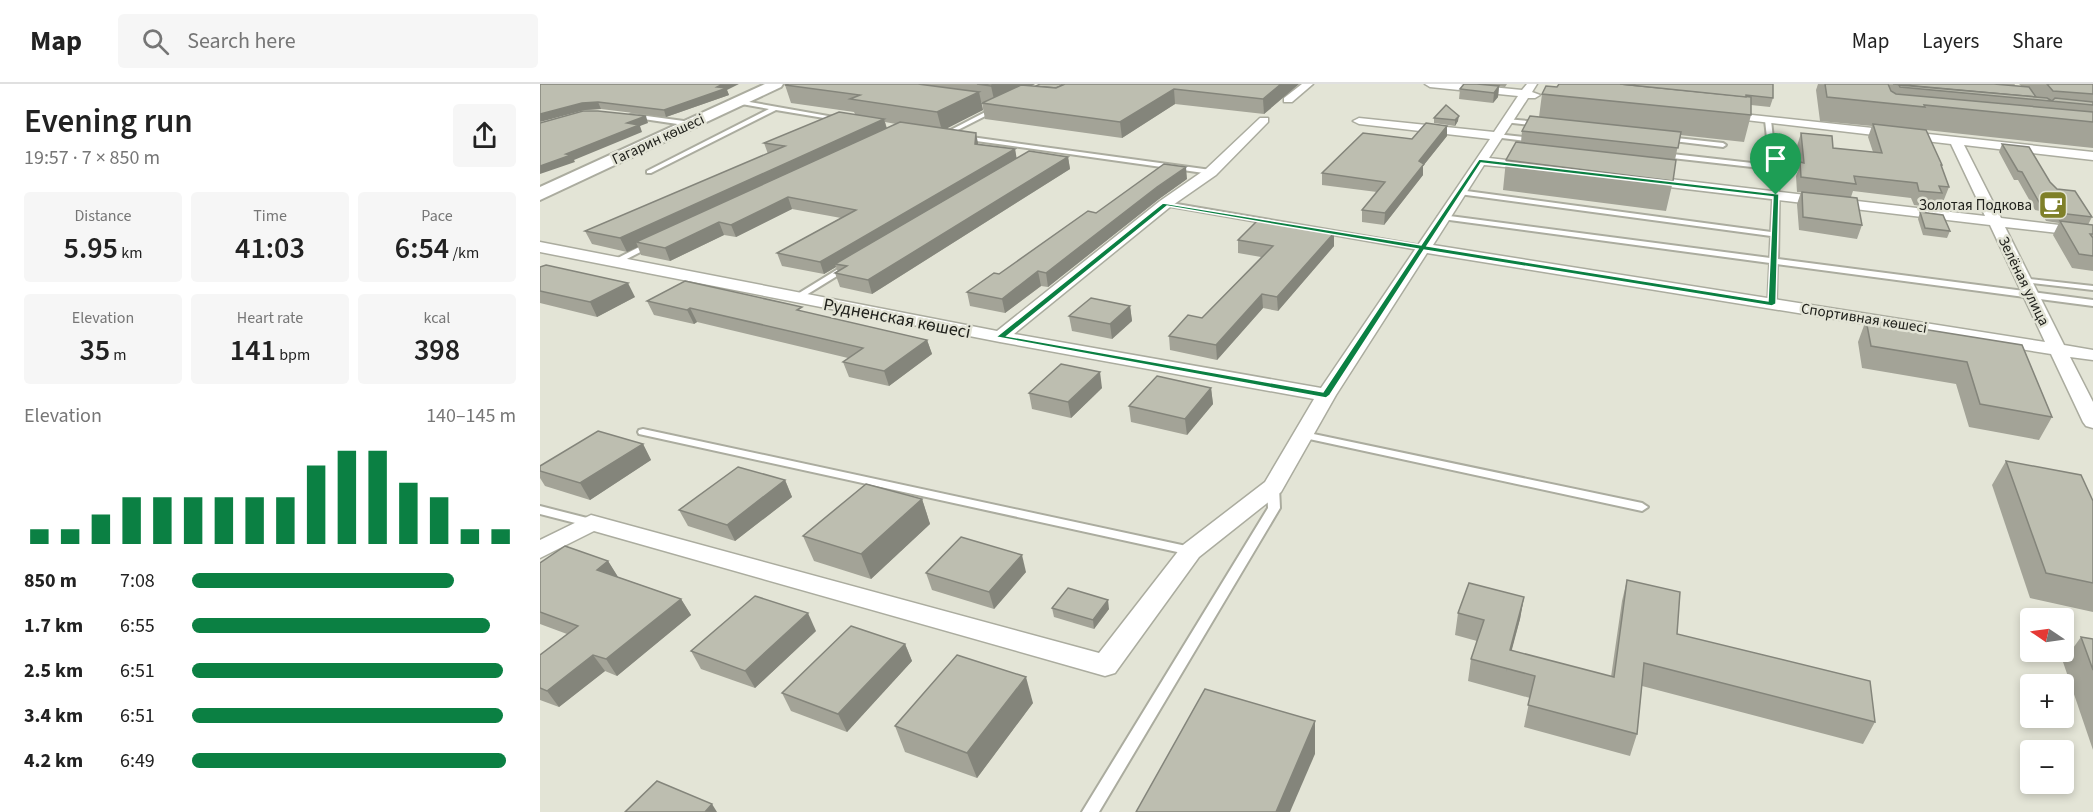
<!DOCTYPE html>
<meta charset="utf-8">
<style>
:root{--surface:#fff;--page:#f6f6f6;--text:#222;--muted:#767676;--line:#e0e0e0;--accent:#0b8043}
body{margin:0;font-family:"Source Sans 3",sans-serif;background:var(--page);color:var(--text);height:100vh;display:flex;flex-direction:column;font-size:22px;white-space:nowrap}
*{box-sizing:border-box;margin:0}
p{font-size:20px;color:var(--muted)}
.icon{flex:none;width:33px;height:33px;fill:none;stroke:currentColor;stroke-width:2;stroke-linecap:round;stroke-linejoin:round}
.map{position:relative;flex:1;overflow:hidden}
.drawer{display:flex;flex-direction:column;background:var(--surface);width:540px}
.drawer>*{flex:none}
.needle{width:39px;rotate:283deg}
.controls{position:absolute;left:1480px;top:524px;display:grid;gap:12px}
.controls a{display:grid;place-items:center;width:54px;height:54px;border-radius:6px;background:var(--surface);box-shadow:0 3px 9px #0003;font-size:30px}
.pin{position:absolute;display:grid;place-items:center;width:51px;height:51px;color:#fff;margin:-62px -26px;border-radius:50% 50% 50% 0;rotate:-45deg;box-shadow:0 0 6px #0007}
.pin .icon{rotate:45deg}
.round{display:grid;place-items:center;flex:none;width:63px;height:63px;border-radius:6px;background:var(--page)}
.headline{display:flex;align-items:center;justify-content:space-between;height:102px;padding:0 24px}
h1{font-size:33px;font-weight:600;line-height:45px}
.metrics{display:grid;grid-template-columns:repeat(3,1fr);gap:9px;height:102px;padding:6px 24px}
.metrics div{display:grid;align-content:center;border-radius:6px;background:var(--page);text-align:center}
.metrics b{font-size:30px;font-weight:600}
.metrics small{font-size:16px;font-weight:400}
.metrics p{font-size:16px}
.chart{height:168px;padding:12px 24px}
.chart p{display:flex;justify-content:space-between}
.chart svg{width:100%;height:108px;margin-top:6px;stroke:var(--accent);stroke-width:6}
ul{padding:0 24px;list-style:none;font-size:20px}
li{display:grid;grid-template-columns:96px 72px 1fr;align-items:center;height:45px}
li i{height:15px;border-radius:8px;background:var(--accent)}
header{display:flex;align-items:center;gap:36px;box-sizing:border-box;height:84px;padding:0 30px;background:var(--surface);border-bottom:2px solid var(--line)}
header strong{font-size:28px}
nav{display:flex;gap:33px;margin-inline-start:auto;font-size:21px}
.search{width:420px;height:54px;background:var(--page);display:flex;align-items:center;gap:15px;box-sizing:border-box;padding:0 21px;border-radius:6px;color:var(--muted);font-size:22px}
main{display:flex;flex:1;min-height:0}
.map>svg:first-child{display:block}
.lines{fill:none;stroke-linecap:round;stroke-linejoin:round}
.lane-casing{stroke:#abac9f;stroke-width:4}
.street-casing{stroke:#abac9f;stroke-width:3}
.secondary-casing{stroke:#abac9f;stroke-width:4}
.lane{fill:#fff;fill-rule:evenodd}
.street{fill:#fff;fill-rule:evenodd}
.secondary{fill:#fff;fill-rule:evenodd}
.wall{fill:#a3a397;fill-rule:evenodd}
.shaded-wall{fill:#84857b}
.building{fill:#bdbeb0;stroke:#84857b;stroke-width:1.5}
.route{fill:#0b8043;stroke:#fff;stroke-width:1.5;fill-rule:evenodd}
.labels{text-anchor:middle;stroke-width:5;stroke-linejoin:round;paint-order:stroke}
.far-street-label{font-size:15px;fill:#20211c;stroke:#e3e4d6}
.far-poi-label{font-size:15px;fill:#20211c;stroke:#e3e4d6;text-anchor:end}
.street-label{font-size:18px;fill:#20211c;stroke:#e3e4d6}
</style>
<header>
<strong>Map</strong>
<div class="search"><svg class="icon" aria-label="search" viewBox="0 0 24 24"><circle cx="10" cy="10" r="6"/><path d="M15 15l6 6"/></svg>Search here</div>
<nav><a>Map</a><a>Layers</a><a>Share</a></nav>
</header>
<main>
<section class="drawer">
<div class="headline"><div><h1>Evening run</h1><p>19:57 · 7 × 850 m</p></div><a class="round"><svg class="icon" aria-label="share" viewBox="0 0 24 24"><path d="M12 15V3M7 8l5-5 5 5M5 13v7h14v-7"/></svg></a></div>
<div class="metrics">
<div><p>Distance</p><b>5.95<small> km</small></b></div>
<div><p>Time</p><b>41:03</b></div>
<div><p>Pace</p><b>6:54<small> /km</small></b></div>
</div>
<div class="metrics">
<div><p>Elevation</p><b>35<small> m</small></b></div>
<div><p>Heart rate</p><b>141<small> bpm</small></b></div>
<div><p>kcal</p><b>398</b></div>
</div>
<div class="chart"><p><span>Elevation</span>140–145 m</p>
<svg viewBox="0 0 160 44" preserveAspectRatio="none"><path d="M5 44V38M15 44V38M25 44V32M35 44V25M45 44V25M55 44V25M65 44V25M75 44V25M85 44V25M95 44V12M105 44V6M115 44V6M125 44V19M135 44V25M145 44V38M155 44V38"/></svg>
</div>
<ul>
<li><b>850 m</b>7:08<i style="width:81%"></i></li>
<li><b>1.7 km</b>6:55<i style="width:92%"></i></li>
<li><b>2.5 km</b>6:51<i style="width:96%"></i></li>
<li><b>3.4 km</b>6:51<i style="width:96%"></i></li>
<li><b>4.2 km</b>6:49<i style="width:97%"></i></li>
</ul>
</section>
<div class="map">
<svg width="1553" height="728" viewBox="0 0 1553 728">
<rect width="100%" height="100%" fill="#e3e4d6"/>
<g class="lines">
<g class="lane-casing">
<g id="lane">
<polygon points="198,16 305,35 302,37 236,26 111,89 107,89 107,87 229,25 196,19 196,17"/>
<polygon points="457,22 459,23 459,25 406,52 401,51"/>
<polygon points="92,30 151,38 154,40 151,42 90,33 89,32"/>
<polygon points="1228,34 1231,36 1239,111 1238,175 1553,216 1553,222 1237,180 1236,220 1232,223 1228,220 1230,179 902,135 898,133 902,131 1230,174 1231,152 919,110 916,108 919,106 1231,148 1233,111 1230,85 1123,73 1120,71 1123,69 1230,81 1225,36"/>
<polygon points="966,35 999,38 1002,40 999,42 964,38 964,36"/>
<polygon points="956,50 994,54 997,56 994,58 954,53 954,51"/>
<polygon points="424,52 671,86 674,88 671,90 422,55 421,54"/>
<polygon points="1127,53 1183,59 1186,61 1183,63 1125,56 1125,54"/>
<polygon points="625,118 882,162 886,164 882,166 623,121 623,119"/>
<polygon points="109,158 116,160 77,180 74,180 70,178"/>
<polygon points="303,182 309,182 310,184 258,216 255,216 251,214"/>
<polygon points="1480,194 1553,202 1553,206 1483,198 1480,198"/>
<polygon points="103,345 651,463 655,464 657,467 655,470 651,471 99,350 98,348 99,346"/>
<polygon points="764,348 1102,419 1108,423 1102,427 760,353 759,351"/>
<polygon points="733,399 739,403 740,424 559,728 542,728 728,424 727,403"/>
<polygon points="0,422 55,436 57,439 55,442 51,443 0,430"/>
</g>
</g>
<g class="street-casing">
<g id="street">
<polygon points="762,0 773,0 752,18 744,18 744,14"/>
<polygon points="885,0 920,0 982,6 987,0 997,0 992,8 1000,11 995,14 988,14 949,74 992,79 998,83 997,86 944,81 893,161 1505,258 1450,141 1104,100 1097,96 1104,92 1445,132 1411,60 1180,33 1178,31 1184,28 1553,68 1553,76 1424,61 1461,134 1553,145 1553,153 1465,143 1524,261 1553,266 1553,276 1530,273 1553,318 1553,344 1546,342 1543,338 1511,270 887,169 796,311 741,408 659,473 575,589 565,592 54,447 0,474 0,456 51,431 559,569 643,461 725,398 774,315 460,258 0,168 0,158 457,247 620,117 666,85 720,34 728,34 728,38 676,91 630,123 474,250 781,304 950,55 819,40 813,37 819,34 954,48 978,12 890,3"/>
</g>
</g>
<g class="secondary-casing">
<polygon id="secondary" points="225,0 243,0 241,3 0,116 0,103"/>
</g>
<use href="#lane" class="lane"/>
<use href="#street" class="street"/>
<use href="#secondary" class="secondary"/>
</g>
<g class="wall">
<polygon points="0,0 187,6 189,11 126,33 61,25 45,26"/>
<path d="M249 0H495L491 2H496L759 0 724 30 635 20 582 54 445 35 442 19 444 18H441L443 26 406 44 438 60 475 65 476 74 528 73 530 85 332 210 300 203 295 189 298 188 296 183 284 190 242 182 237 169 301 134 252 125 196 153 184 151 130 177 101 171 98 163 87 168 52 160 45 147 228 70 224 59 315 30 314 28 251 19 245 1ZM345 38 356 40 347 44Z"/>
<polygon points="939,0 967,0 965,3"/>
<polygon points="1233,0 1233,14 1230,23 1211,21 1211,31 1204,58 1140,51 1135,76 1133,97 1126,127 963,106 966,76 981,58 982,47 999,33 1002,10 1017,3"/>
<polygon points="1278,0 1475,0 1474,2 1481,2 1479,0 1553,0 1553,64 1386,46 1402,81 1402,84 1409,103 1403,118 1398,117 1396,124 1374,121 1371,114 1313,107 1311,113 1322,141 1317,155 1259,146 1257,120 1261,108 1257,108 1256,92 1259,84 1257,62 1261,49 1293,64 1333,68 1328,53 1332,42 1280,37 1276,6"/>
<polygon points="959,2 958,13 953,19 919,15 920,5"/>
<polygon points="906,21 918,37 915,42 894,39 894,34"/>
<polygon points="907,52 883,82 883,91 844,141 822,138 822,126 837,108 782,101 782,89 872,55"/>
<polygon points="1462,60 1510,98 1517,105 1552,133 1548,141 1553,141 1553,187 1532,184 1513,151 1519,139 1506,137 1500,127 1495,126 1478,96 1474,96 1459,68"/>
<polygon points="647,95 619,115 508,203 501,202 465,229 430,222 427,208 459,190 556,129"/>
<polygon points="1380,128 1410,147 1407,154 1383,151 1378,135"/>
<polygon points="794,149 794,162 738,227 723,224 677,276 630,266 629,252 662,234 721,173 698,169 698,156"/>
<polygon points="0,183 95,213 57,233 0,219"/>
<polygon points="107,217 263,228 387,256 392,270 349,302 309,293 303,278 308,274 157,238 154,240 114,231"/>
<polygon points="590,222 592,237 572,255 532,247 529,232"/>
<polygon points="1326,236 1482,261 1512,333 1499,356 1429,343 1416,300 1322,284 1318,258"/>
<polygon points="562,304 531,334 492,325 489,309"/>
<polygon points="671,304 673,320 647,351 591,338 589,322"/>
<polygon points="103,360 111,376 50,416 5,402 0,394 0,382"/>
<polygon points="1466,377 1553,417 1553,528 1490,514 1452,401"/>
<polygon points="245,396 252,413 195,457 148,442 139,426"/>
<polygon points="382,415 390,440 331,495 274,477 263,452"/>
<polygon points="68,477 78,493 141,515 151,531 77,592 65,587 19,623 0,616 0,571 27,550 0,540 0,479"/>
<polygon points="486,488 454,525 392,506 386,489"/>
<polygon points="1087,496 1137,550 1335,638 1323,660 1102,602 1097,650 1090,672 984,643 990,614 928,597 931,575 937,557 915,551 918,529 984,513 980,535 971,567 1071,593 1082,517"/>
<polygon points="512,524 569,525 554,545 514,533"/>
<polygon points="276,547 215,604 161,585 151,567"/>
<polygon points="1541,553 1553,555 1553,666 1523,578"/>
<polygon points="365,560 372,577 307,648 251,627 242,609"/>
<polygon points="493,619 437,694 365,668 355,642"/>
</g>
<g class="shaded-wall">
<polygon points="183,0 199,0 187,6 189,11 126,33 124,26"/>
<polygon points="455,0 495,0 455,20 451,2"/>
<polygon points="741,0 759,0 724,30 723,15"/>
<polygon points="959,2 958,13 953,19 954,9"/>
<polygon points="634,5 635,20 582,54 580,38"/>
<polygon points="439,8 443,26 402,47 397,28"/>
<polygon points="58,18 61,25 45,26 0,38 0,30 42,19"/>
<polygon points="106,32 108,39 100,42 102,48 34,76 35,78 0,90 0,82 26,70 87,39"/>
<polygon points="919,32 918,37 915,42 915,36"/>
<polygon points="344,35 347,46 96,158 98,163 87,168 80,154"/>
<polygon points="907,42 907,52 883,82 883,91 844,141 845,129 879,77"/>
<polygon points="436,49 438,59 437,70 435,60"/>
<polygon points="475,65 477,76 295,180 296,183 284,190 280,178"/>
<polygon points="528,73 530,85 332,210 328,196"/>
<polygon points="646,83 647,95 619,115 508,203 506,189 617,103"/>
<polygon points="248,113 252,125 196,153 191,141"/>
<polygon points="179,138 184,151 130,177 125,164"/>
<polygon points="794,149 794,162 738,227 737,213"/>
<polygon points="498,187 501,202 465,229 462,215"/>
<polygon points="88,199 95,213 57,233 50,218"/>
<polygon points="722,210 723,224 677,276 676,261"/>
<polygon points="590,222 592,237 572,255 570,240"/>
<polygon points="150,224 157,238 154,240 147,226"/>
<polygon points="387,256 392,270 349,302 344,287"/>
<polygon points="560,288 562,304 531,334 528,318"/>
<polygon points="671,304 673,320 647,351 645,335"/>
<polygon points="103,360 111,376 50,416 40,399"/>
<polygon points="245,396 252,413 195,457 187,441"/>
<polygon points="382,415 390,440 331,495 321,470"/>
<polygon points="482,471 486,488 454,525 449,508"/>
<polygon points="68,477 78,493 57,486"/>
<polygon points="984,513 980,535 966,588 970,566"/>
<polygon points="141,515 151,531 77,592 66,575"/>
<polygon points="568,516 569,525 554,545 553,536"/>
<polygon points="268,529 276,547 215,604 205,587"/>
<polygon points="365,560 372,577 307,648 298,630"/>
<polygon points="53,571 65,587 19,623 7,607"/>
<polygon points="486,593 493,619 437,694 427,669"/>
<polygon points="775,637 775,670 750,728 736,728"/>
<polygon points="172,720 177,728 165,728"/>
</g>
<g class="building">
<polygon points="0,0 183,0 177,3 187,4 124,26 58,18 42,19 0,30"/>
<polygon points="249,0 378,0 439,8 397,28 310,15 320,11 245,1"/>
<polygon points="437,0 455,0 451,2"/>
<polygon points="500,0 525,0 516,4 496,2"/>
<polygon points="525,0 741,0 723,15 634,5 580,38 442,19 481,1 516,4"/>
<polygon points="924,0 937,0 959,2 954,9 920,5"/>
<polygon points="1019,0 1080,0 1211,13 1211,31 1002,10 1006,2 1017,3"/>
<polygon points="1080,0 1233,0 1233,14 1206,11 1206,13"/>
<polygon points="1285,0 1348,0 1351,7 1356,10 1553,28 1553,38 1384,21 1385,23 1287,13"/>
<polygon points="1353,0 1454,0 1489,3 1496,13"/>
<polygon points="1507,0 1553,0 1553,10 1513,7"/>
<polygon points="1359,1 1507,14 1512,17 1515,14 1553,18 1553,21 1360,3"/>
<polygon points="906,21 919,32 915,36 894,34"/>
<polygon points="43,27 58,27 106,32 87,39 99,41 26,70 31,71 0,82 0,39"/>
<polygon points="299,28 344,35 80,154 45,147 245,62 224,59"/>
<polygon points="990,32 1141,48 1138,64 982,47"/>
<polygon points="360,38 436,49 435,60 475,65 280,178 237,169 316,126 248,113 191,141 179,138 125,164 96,158"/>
<polygon points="886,39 907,42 879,77 884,80 845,129 822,126 845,98 782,89 823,49 872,55"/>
<polygon points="1333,40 1386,46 1402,81 1401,81 1409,103 1399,102 1402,109 1379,107 1377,99 1314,92 1316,100 1261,93 1260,78 1264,79 1261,49 1292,52 1293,64 1342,69"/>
<polygon points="976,58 1136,76 1133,97 966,76"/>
<polygon points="1462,60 1489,63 1510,98 1517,105 1535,107 1552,133 1510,128 1504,118 1499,118 1482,88 1478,87"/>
<polygon points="489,67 528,73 328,196 295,189 307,182 295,180"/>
<polygon points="624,80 646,83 617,103 506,189 498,187 462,215 427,208 454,189 459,190 548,127 556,129"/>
<polygon points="1262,108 1317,114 1322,141 1263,133"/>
<polygon points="1380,128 1403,131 1410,147 1385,144"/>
<polygon points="717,137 794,149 737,213 722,210 676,261 629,252 648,231 662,234 733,162 698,156"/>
<polygon points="1520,137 1553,141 1553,150 1550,150 1553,154 1553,172 1539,170"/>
<polygon points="6,181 88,199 50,218 0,207 0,183"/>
<polygon points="145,197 262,223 257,226 387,256 344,287 303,278 323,264 150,224 147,226 107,217"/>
<polygon points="551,214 590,222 570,240 529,232"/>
<polygon points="1326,236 1482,261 1512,333 1440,320 1427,278 1331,262"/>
<polygon points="521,280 560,288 528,318 489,309"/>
<polygon points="617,292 671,304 645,335 589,322"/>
<polygon points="58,347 103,360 40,399 0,387 0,382"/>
<polygon points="1466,377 1541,391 1553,417 1553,499 1506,489"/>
<polygon points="198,383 245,396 187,441 139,426"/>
<polygon points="326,400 382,415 321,470 263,452"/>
<polygon points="421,453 482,471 449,508 386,489"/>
<polygon points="25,462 68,477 57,486 141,515 66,575 53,571 7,607 0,604 0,571 38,542 0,528 0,479"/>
<polygon points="1087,496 1140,508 1137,550 1330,597 1335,638 1104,579 1097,650 988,621 995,592 931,575 944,536 918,529 929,499 984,513 970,566 1074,593"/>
<polygon points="528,504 568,516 553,536 512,524"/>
<polygon points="215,512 268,529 205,587 151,567"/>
<polygon points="311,542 365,560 298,630 242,609"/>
<polygon points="1541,553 1553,555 1553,586"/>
<polygon points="417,571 486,593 427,669 355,642"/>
<polygon points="665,605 775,637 736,728 596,728"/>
<polygon points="117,697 172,720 165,728 85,728"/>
</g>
<path class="route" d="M939 75 1239 110 1236 220 1232 222 884 166 790 311 786 314 456 253 623 119 881 161ZM941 79 1233 113 1228 217 887 162ZM627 122 878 165 783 308 467 252Z"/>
<defs>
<g id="cafe-square" transform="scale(1.5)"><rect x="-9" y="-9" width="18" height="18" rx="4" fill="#7f8029" stroke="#e3e4d6"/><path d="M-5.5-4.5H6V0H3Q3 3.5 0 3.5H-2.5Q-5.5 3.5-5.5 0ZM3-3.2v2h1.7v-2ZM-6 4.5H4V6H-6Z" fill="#fff"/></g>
</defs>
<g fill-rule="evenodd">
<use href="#cafe-square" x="1513" y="121"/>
</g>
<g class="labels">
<g class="far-street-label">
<text transform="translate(118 55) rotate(-25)" y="5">Гагарин көшесі</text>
<text transform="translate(1484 197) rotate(64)" y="5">Зелёная улица</text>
<text transform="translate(1324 234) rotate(9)" y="5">Спортивная көшесі</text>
</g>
<g class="far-poi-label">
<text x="1492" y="126">Золотая Подкова</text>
</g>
<g class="street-label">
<text transform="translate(357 234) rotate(11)" y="6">Рудненская көшесі</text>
</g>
</g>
</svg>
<div class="controls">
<a><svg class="needle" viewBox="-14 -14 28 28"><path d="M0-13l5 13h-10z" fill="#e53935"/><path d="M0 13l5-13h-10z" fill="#767676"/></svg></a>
<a>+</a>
<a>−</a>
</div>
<div class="pin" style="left:1236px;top:111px;background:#1e9e55"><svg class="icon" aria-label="arrive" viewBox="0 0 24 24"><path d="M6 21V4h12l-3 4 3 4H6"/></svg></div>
</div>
</main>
